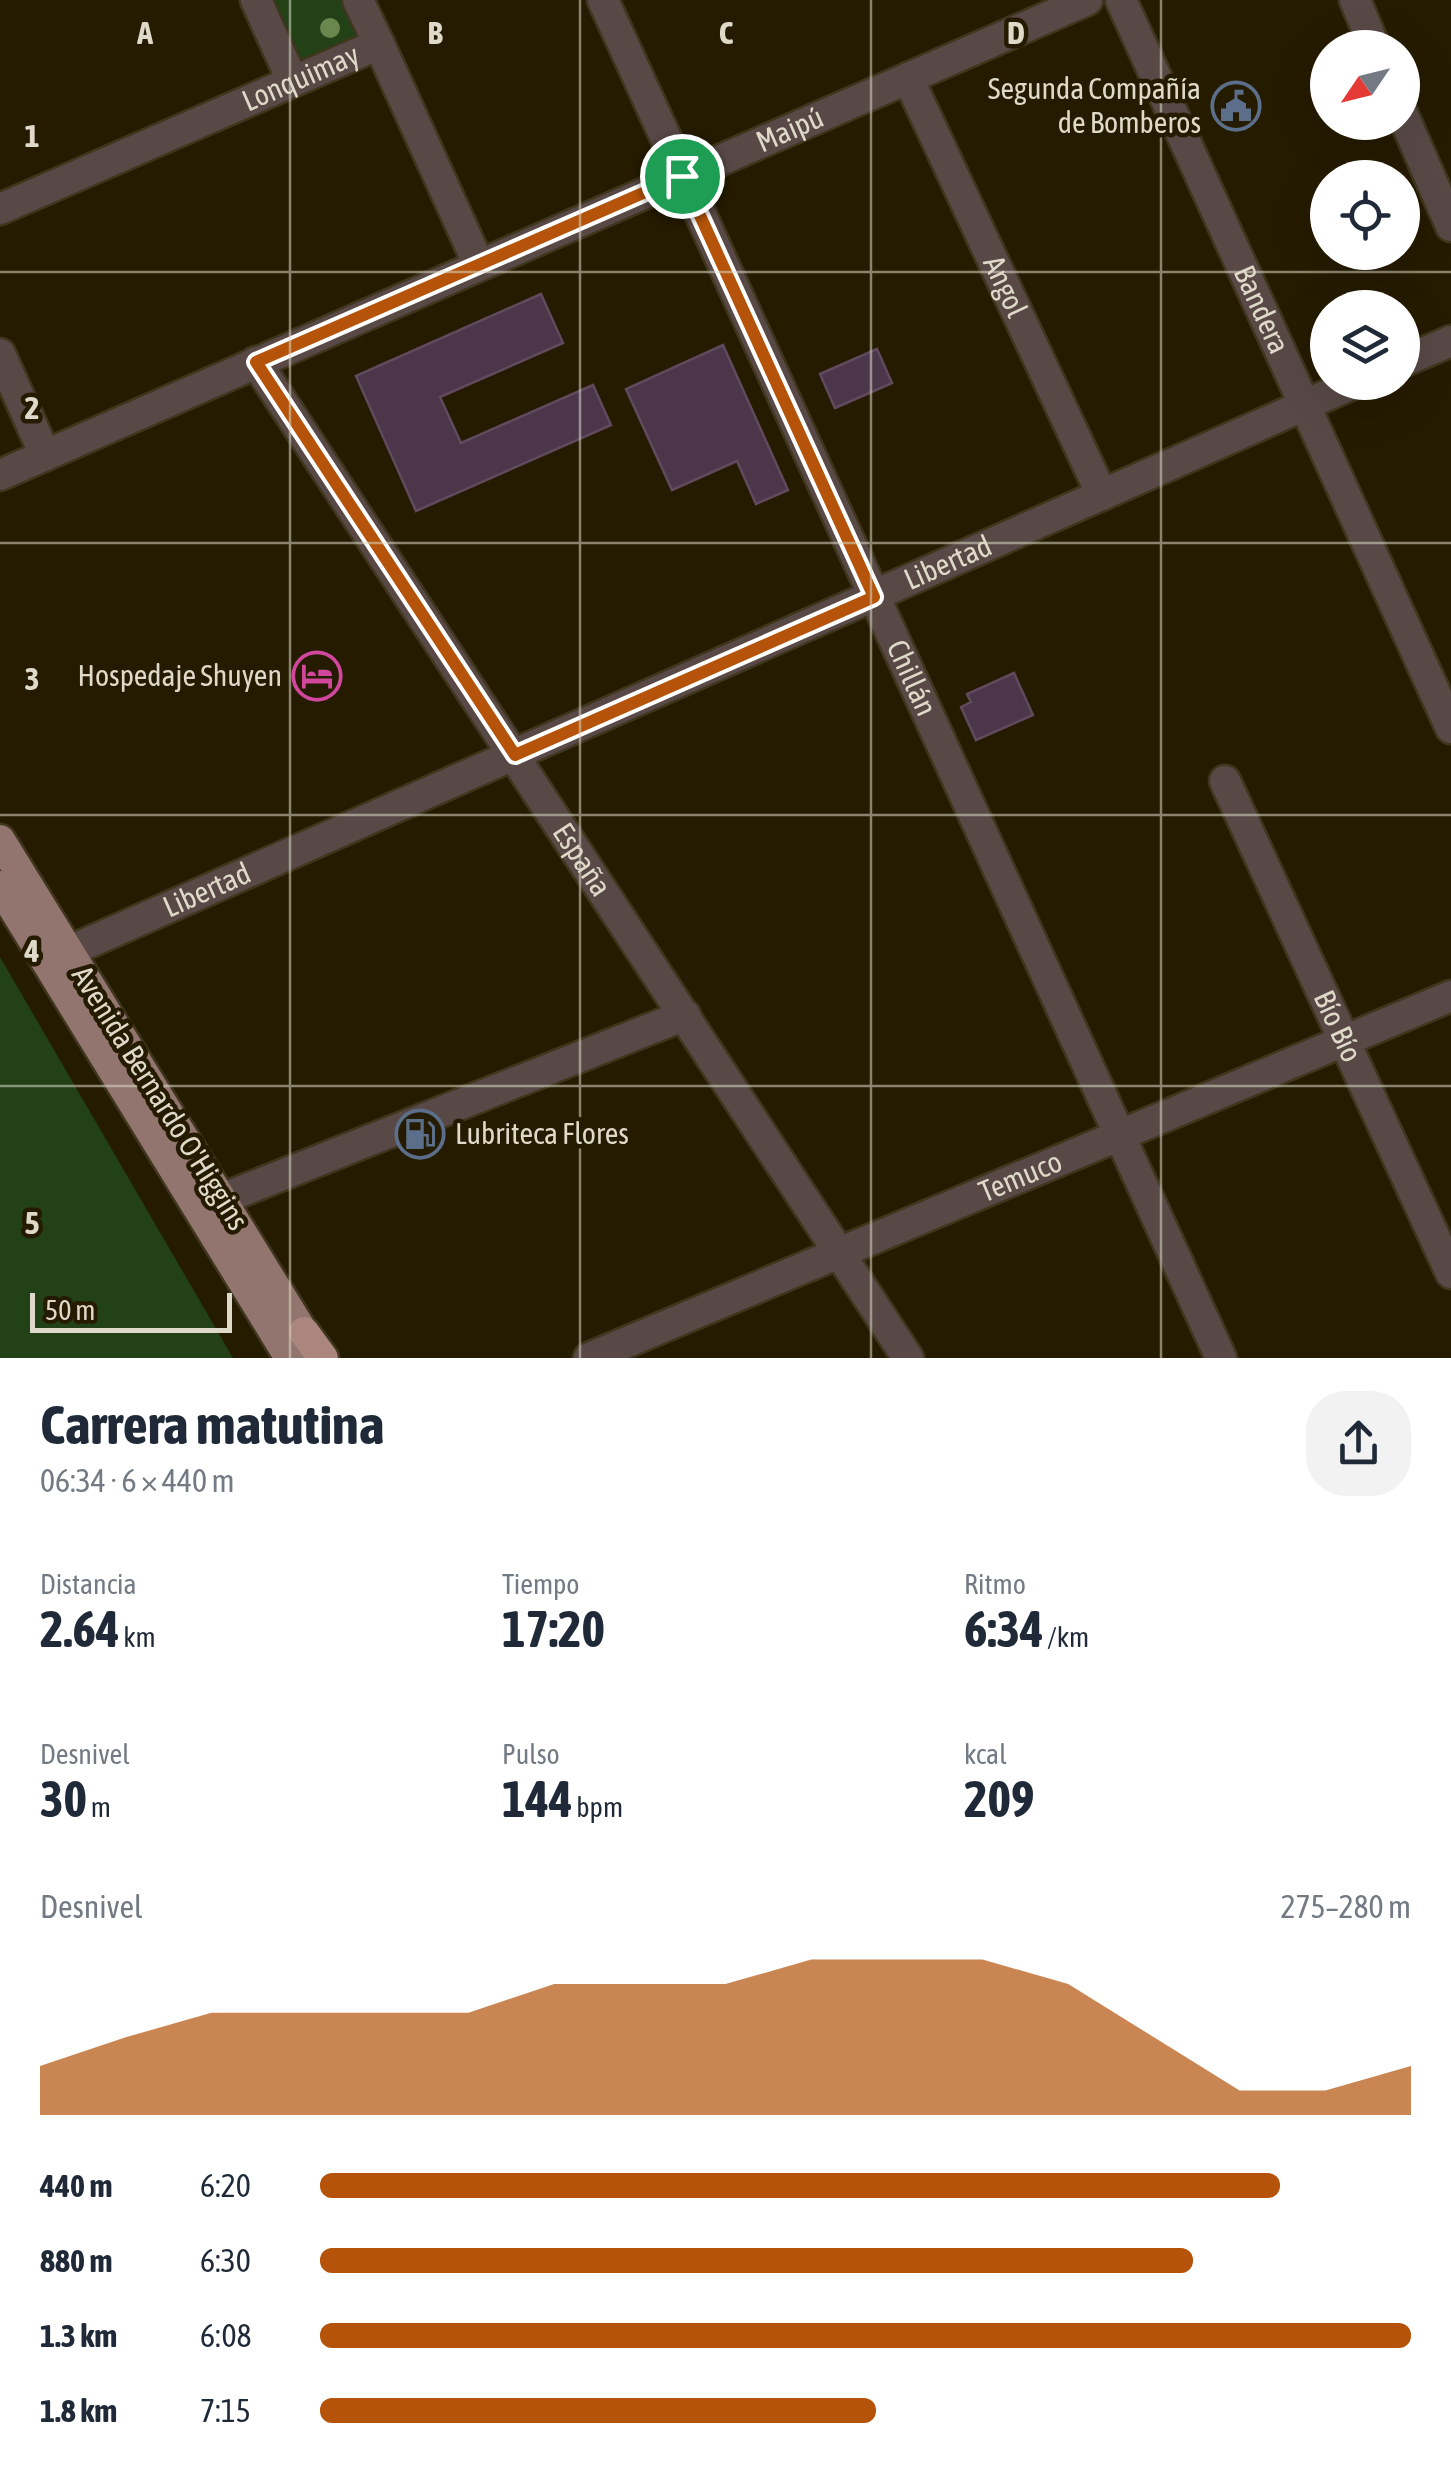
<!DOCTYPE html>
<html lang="es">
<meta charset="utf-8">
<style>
:root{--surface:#fff;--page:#f2f2f3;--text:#1f2937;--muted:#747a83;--accent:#b45309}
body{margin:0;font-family:"Asap Condensed",sans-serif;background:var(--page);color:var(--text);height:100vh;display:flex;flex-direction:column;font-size:38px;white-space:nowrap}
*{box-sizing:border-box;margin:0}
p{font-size:32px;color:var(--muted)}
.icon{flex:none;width:55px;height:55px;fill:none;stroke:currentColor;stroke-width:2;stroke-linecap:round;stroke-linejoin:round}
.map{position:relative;height:1358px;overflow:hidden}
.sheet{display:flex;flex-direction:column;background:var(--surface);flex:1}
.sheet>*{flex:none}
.needle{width:65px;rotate:235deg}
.buttons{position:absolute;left:1310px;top:30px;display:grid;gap:20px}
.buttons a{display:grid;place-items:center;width:110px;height:110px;border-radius:50%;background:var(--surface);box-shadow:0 10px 40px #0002;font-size:50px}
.scale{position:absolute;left:30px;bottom:25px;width:202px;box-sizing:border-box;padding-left:10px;border:5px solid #dfd9c9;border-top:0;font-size:28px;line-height:35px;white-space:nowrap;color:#dfd9c9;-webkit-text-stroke:8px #251b01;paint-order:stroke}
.pin{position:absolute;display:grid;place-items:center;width:85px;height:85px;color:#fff;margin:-42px;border:5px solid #fff;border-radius:50%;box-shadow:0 2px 10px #0007}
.round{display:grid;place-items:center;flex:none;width:105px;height:105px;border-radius:40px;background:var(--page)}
.summary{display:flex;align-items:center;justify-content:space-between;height:170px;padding:0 40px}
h1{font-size:55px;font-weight:700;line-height:75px}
.stats{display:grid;grid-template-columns:repeat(3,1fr);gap:15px;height:170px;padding:10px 40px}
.stats div{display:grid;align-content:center}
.stats b{font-size:50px;font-weight:700}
.stats small{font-size:28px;font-weight:400}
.stats p{font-size:28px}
.chart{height:280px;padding:20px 40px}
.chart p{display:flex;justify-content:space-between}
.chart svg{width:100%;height:180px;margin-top:10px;fill:var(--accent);opacity:.7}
ul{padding:0 40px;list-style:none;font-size:32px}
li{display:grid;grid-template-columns:160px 120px 1fr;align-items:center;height:75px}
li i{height:25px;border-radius:12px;background:var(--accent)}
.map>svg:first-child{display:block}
.green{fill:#224117}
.building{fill:#4c364a;stroke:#614a5e;stroke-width:2.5}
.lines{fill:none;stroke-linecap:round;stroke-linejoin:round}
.minor-casing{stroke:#3f361d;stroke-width:35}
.major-casing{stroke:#3f361d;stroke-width:35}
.highway-casing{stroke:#3f361d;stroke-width:35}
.minor{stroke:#584946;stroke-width:30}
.major{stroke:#93756f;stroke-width:30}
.highway{stroke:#aa867f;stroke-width:30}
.tree{fill:#6b8750}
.route-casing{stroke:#fff;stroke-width:20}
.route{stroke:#b45309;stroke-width:12}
.grid{fill:none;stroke:#dfd9c9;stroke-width:2.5;stroke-opacity:0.55}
.labels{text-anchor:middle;stroke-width:9;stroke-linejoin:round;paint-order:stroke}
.street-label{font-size:30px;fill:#dfd9c9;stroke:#251b01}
.poi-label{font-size:30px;fill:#dfd9c9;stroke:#251b01;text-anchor:end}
.grid-label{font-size:32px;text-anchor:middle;font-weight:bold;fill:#dfd9c9;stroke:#251b01;stroke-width:9;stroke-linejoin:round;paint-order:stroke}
</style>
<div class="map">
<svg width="1451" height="1358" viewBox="0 0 1451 1358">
<rect width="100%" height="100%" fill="#251b01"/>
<g class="green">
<polygon points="262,0 349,0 369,47 295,78"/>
<polygon points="0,957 233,1358 0,1358"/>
</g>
<g class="building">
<polygon points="541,294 563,343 440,397 461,443 593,385 611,425 416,511 356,376"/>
<polygon points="723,345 788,490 756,504 737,461 672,490 626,389"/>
<polygon points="877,349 892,383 835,408 820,374"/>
<polygon points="1014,673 1033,715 976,740 961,707 971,702 967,694"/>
</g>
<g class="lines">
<g class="minor-casing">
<g id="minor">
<polyline points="256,0 292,80"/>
<polyline points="358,0 379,44"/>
<path id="s1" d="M603 0 1221 1358"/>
<path id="s2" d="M1121 0 1451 728"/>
<polyline points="1355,0 1375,48"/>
<path id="s3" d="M908 78 1102 495"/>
<polyline points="1402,113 1451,226"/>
<path id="s4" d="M0 209 379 44 479 265"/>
<polyline points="0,354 45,455"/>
<path id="s5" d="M256 362 908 1358"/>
<polyline points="1402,362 1451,341"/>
<path id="s6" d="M0 475 1087 0"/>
<path id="s7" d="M1225 781 1451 1273"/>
<path id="s8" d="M47 961 1357 382"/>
<polyline points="199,1208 685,1015"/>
<path id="s9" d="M589 1358 1451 996"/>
</g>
</g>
<g class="major-casing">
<g id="major">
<polyline points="0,840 317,1355"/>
<polyline points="0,886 290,1358"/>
</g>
</g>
<g class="highway-casing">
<polyline id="highway" points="304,1332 323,1358"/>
</g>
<use href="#minor" class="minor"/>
<use href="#major" class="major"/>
<use href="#highway" class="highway"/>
</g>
<circle class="tree" cx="330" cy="28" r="10"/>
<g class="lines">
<g class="route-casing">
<polygon id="route" points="682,176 874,597 515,755 256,362"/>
</g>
<use href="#route" class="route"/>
</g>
<path class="grid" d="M290 0V1358M580 0V1358M871 0V1358M1161 0V1358M0 272H1451M0 543H1451M0 815H1451M0 1086H1451"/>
<defs>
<g id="civic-ring" transform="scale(2.5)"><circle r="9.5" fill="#251b01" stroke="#5c6f8a" stroke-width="1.5"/><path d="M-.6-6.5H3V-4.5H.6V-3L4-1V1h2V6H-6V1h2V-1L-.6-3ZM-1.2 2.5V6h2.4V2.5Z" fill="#5c6f8a"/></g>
<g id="hotel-ring" transform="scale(2.5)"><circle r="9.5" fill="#251b01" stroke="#d1479c" stroke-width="1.5"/><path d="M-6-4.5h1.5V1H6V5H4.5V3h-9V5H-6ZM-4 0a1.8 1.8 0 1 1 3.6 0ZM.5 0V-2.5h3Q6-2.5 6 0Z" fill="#d1479c"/></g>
<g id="fuel-ring" transform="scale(2.5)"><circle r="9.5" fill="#251b01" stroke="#5c6f8a" stroke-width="1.5"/><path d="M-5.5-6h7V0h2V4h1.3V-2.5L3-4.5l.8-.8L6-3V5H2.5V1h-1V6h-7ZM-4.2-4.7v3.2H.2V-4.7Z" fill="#5c6f8a"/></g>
</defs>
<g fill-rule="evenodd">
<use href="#civic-ring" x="1236" y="106"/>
<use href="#hotel-ring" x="317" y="676"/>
<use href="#fuel-ring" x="420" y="1134"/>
</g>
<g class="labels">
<g class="street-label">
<text dy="10" stroke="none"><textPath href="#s4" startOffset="328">Lonquimay</textPath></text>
<text dy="10" stroke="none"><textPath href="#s6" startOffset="862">Maipú</textPath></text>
<text dy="10" stroke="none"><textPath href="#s3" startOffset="230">Angol</textPath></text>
<text dy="10" stroke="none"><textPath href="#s2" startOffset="340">Bandera</textPath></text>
<text dy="10" stroke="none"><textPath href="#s8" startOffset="985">Libertad</textPath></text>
<text dy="10" stroke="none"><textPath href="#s1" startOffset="745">Chillán</textPath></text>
<text dy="10" stroke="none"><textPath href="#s5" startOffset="595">España</textPath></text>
<text dy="10" stroke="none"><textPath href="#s8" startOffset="175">Libertad</textPath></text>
<text dy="10" stroke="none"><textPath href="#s7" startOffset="270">Bío Bío</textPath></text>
<text transform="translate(160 1098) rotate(58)" y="10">Avenida Bernardo O'Higgins</text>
<text dy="10" stroke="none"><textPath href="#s9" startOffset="468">Temuco</textPath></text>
</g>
<g class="poi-label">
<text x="1201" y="99">Segunda Compañía<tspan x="1201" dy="34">de Bomberos</tspan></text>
<text x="282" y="686">Hospedaje Shuyen</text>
<text x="455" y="1144" text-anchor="start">Lubriteca Flores</text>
</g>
</g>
<g class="grid-label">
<text x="145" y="44">A</text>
<text x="435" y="44">B</text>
<text x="726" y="44">C</text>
<text x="1016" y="44">D</text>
<text x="32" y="147">1</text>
<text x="32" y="419">2</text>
<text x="32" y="690">3</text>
<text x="32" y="962">4</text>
<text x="32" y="1234">5</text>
</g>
</svg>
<div class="buttons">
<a><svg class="needle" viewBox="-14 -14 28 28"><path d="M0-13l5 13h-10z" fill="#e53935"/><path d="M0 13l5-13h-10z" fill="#747a83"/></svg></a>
<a><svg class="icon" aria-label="locate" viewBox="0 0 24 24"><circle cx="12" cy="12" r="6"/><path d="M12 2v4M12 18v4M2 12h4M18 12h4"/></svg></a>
<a><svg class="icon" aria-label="layers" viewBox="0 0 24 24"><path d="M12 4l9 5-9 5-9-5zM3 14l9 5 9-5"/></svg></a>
</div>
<div class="scale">50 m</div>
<div class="pin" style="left:682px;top:176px;background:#1e9e55"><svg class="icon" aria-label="arrive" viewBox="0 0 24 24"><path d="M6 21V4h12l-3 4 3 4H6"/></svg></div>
</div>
<section class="sheet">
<div class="summary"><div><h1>Carrera matutina</h1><p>06:34 · 6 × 440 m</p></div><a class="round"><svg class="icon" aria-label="share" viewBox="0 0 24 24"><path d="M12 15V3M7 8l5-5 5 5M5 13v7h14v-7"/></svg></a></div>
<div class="stats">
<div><p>Distancia</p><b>2.64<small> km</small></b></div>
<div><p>Tiempo</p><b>17:20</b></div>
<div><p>Ritmo</p><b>6:34<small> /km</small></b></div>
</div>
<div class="stats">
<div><p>Desnivel</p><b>30<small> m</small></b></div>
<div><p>Pulso</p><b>144<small> bpm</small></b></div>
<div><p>kcal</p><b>209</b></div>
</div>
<div class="chart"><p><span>Desnivel</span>275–280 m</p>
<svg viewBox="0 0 160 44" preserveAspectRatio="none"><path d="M0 44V32L10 25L20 19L30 19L40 19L50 19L60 12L70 12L80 12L90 6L100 6L110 6L120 12L130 25L140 38L150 38L160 32V44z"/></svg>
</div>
<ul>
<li><b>440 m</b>6:20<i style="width:88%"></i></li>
<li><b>880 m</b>6:30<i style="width:80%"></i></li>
<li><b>1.3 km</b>6:08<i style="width:100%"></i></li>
<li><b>1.8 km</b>7:15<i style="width:51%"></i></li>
</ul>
</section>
